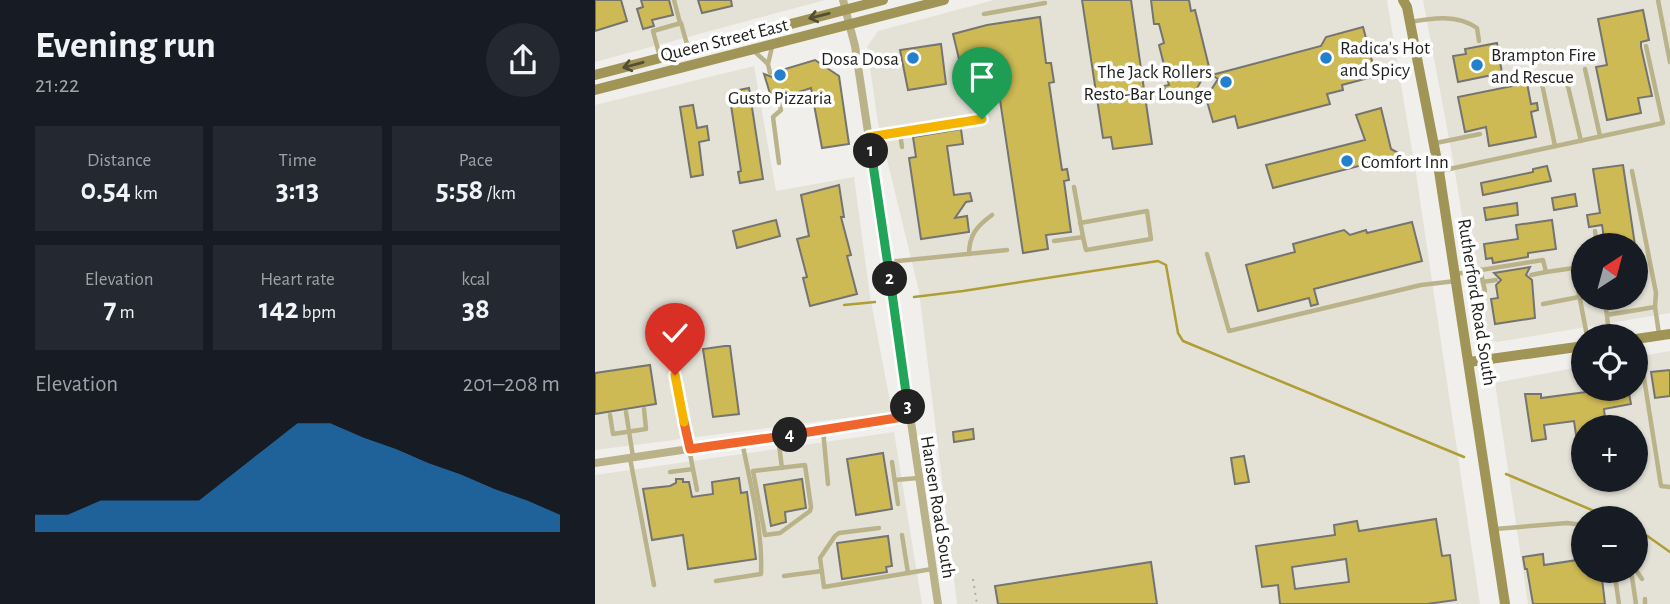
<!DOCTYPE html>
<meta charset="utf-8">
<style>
:root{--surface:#171b24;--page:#242831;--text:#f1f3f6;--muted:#9ea1a6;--accent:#2380cc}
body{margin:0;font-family:"Alegreya Sans",sans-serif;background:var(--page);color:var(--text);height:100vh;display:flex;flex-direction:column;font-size:26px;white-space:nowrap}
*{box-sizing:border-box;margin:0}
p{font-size:23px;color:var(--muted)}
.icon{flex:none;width:38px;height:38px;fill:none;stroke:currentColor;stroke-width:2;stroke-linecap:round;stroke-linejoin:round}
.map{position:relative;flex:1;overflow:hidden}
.sheet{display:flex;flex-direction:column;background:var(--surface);width:595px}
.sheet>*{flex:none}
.needle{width:46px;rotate:36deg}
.controls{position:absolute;left:976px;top:233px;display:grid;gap:14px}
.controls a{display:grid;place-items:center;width:77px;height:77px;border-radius:50%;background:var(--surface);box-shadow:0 2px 5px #0004;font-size:35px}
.pin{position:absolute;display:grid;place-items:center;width:60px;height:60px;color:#fff;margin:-72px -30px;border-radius:50% 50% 50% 0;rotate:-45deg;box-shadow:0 0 7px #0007}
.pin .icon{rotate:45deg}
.km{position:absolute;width:35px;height:35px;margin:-18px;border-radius:50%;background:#222;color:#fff;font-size:19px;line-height:35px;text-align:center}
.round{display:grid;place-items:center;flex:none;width:74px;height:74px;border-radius:37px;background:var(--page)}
.summary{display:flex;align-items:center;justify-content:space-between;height:119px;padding:0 35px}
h1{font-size:38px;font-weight:700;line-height:52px}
.metrics{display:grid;grid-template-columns:repeat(3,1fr);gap:10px;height:119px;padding:7px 35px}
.metrics div{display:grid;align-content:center;border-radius:0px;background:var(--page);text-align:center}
.metrics b{font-size:30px;font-weight:700}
.metrics small{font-size:19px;font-weight:400}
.metrics p{font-size:19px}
.chart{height:196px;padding:14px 35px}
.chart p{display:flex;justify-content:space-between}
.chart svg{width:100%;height:126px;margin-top:7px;fill:var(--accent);opacity:.7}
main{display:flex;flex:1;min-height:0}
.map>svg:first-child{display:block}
.built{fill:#e4e2d7;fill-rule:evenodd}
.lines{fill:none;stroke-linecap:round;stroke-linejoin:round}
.stream{stroke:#b09d34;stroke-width:2.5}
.building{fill:#cdba54;stroke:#757470;stroke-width:2;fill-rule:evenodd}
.path{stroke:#adada9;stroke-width:2;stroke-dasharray:2 5;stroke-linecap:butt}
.lane{stroke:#bab38a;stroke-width:4.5}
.street{stroke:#bab38a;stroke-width:8}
.secondary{stroke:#a09456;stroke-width:10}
.oneway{stroke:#534e34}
.split-1-casing{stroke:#fff;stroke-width:14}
.split-2-casing{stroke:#fff;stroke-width:14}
.split-3-casing{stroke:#fff;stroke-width:14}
.split-4-casing{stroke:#fff;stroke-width:14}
.split-5-casing{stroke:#fff;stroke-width:14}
.split-6-casing{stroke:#fff;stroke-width:14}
.split-1{stroke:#f5b400;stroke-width:9}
.split-2{stroke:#22a559;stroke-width:9}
.split-3{stroke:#22a559;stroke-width:9}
.split-4{stroke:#f0652b;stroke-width:9}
.split-5{stroke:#f0652b;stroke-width:9}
.split-6{stroke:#f5b400;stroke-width:9}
.poi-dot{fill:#2380cc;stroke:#fff;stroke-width:2.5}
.labels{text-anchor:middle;stroke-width:7;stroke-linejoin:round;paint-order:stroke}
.street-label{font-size:19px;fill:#1f1f1d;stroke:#fff}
.poi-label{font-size:19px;fill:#1f1f1d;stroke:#fff;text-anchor:start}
</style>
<main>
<section class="sheet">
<div class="summary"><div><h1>Evening run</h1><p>21:22</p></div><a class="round"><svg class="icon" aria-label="share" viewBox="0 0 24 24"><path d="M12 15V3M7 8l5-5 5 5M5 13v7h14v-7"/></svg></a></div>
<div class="metrics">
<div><p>Distance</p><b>0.54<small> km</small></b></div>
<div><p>Time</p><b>3:13</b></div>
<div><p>Pace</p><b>5:58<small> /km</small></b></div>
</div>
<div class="metrics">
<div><p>Elevation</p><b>7<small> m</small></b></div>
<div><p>Heart rate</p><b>142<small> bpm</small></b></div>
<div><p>kcal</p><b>38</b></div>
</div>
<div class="chart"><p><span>Elevation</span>201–208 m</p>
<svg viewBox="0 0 160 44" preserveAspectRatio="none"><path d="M0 44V38L10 38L20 33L30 33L40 33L50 33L60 24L70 15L80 6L90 6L100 11L110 15L120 20L130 24L140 29L150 33L160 38V44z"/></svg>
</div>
</section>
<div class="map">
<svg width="1075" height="604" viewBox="0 0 1075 604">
<rect width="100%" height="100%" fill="#f0efeb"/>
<g class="built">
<polygon points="0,0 230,0 0,62"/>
<polygon points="399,0 792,0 822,180 885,604 362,604 324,291 283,123 272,47 283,31"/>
<path d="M828 0H1075V313L902 342 887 339 858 160ZM989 245H1041V298H989Z"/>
<polygon points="159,66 181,191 259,177 275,296 297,412 0,450 0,105"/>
<path d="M1075 351V604H933L900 383 989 366V388H1041V357ZM989 427H1041V480H989ZM989 518H1041V570H989Z"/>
<polygon points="299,432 327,604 0,604 0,475"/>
</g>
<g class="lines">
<g class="stream">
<polyline points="319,297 368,291 563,261 571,265 583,333 588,341 869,457"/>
<polyline points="249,305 280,302"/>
<polyline points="911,474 1016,518"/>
<polyline points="1041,528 1075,552"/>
</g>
</g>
<g class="building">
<polygon points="0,0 26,0 32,21 0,31"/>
<polygon points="46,0 74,0 78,15 57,20 59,26 48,29 42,9 48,7"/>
<polygon points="103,0 136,0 137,6 107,13"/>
<polygon points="487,0 536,0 557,144 518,149 516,137 508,138"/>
<polygon points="556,0 594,0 596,11 600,10 616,75 611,72 600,92 572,99 569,86 574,85 564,45 569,43 564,24 559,24"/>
<polygon points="1048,10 1054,40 1046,42 1046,47 1057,96 1043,98 1046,113 1012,120 1001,67 1012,65 1003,19"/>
<polygon points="445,17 451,63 456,63 459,82 454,83 467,170 472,169 474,180 469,181 476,232 451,235 453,249 428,253 399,60 381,64 379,55 364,59 358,34 392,25"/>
<polygon points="768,27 781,76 747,85 748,90 732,94 735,104 643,128 640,116 618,122 611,98 623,79 617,75 726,46 731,37"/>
<polygon points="902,43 907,73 863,82 858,56 871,54 870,49"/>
<polygon points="346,44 351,84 313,90 305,50"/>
<polygon points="220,60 244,76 254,144 227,148 216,88 188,97 181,94 177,100 169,74 177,77 180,72"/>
<polygon points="932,83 936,104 942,103 943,110 936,112 941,137 894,146 891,127 870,132 863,97"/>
<polygon points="154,88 168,179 145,183 143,172 146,171 134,92"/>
<polygon points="98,105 102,128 112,126 114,140 104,142 108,175 96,177 85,107"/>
<polygon points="786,108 796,149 807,155 802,165 791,159 678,188 671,165 770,140 761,115"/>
<polygon points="366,129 368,144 352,146 359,195 375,193 377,201 371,202 360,218 372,216 374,232 326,239 314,158 321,157 318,137"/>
<polygon points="1028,165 1040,245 1010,245 1007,225 994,227 992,215 1005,213 998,169"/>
<polygon points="952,166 956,181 888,195 886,183 938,172 938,169"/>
<polygon points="244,185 249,217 246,217 256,255 252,256 262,294 215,306 208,278 212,277 202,239 214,236 206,195"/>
<polygon points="980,194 982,206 959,210 957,198"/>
<polygon points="922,203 923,215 891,220 889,208"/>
<polygon points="181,220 185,236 142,248 138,231"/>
<polygon points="957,220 961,249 933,253 933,257 898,263 897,258 891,259 889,244 923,239 921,225"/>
<polygon points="817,222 827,261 719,289 723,304 716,306 714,298 663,311 651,265 700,252 698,244 749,230 755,235 771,230 772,233"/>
<polygon points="935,267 931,275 937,280 940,318 900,324 896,299 903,298 901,285 906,280 899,273"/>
<polygon points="1016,298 1029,298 1030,305 1017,307"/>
<polygon points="130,346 135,346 144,414 118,417 108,349"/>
<polygon points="55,365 61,404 0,414 0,373"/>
<polygon points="1075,370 1075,396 1060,398 1056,372"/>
<polygon points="1033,388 1036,404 1009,409 1011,427 989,427 989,462 985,462 979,421 949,425 951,439 937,441 930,394 946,394 946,398 1006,390"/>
<polygon points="378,429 379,439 359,442 358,432"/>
<polygon points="288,453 297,509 261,515 252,459"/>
<polygon points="649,456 654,482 640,484 636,458"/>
<polygon points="144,478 146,493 152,492 161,559 93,569 88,535 57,540 48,489 75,486 81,483 81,479 88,479 88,482 94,482 97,497 118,494 117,482"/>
<polygon points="207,479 211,508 190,512 191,522 176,526 169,485"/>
<path d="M841 519 847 556 855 555 861 600 832 604H685L683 585 667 587 661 546 740 535 739 525 762 521 764 531ZM751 559 754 582 700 589 697 567Z"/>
<polygon points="293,536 297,566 291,567 292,572 247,579 242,543"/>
<polygon points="948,554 949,565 989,559 989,570 1006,570 1010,604 938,604 932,569 930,569 928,557"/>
<polygon points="556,562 562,604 403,604 400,586"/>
</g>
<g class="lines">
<polyline class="path" points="378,579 382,604"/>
<g class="lane">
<polyline points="79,0 85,23"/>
<polyline points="1063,0 1075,62"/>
<polyline points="389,14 450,3"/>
<path d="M815 22C837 18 862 14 882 28L884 41"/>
<polyline points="158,50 172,63"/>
<polyline points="65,57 58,31 86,23 93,48"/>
<polyline points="990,69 1005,136"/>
<polyline points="175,73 173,64 177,47"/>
<polyline points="971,78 986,141"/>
<polyline points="946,79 960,146"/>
<polyline points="183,98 186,110 178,117 184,163"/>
<polyline points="305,133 307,147"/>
<polyline points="274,137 387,119"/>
<polyline points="841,143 885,134"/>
<polyline points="845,171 1068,123 1051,46"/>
<polyline points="1037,171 1061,293 1060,307"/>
<polyline points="485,223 552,211 556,239 491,250 488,237"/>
<polyline points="1000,231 1002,245"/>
<polyline points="459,241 488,237 479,187"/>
<path d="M374 254C374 235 382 226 397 215"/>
<polyline points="612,254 634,331 826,285 861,281"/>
<polyline points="293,262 412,250"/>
<polyline points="885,269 890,291"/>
<polyline points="861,274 948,260 951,272 979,268 992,336"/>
<polyline points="936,275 951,272"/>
<polyline points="888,282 901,280"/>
<polyline points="1009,298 1012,315"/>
<polyline points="948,304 984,297"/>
<polyline points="1014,336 1012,315 1060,307 1064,334"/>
<polyline points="1043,340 1066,486 1075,487"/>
<polyline points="80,375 102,490"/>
<polyline points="31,412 38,457"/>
<polyline points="15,415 18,434 51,429 49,409"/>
<polyline points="228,430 233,484"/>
<polyline points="183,437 187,468"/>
<polyline points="35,458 59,585"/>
<polyline points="297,462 303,504"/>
<polygon points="210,465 216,507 215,511 185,533 170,535 158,471"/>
<polyline points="75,472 98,469"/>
<polyline points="300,480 323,478"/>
<polyline points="284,528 244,533 240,536 225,558 229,587 337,569"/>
<polyline points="900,529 972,523 989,525"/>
<polyline points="307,535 313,573"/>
<polyline points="1019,570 1024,604"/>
<polyline points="1036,570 1041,604"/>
<polyline points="1041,570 1047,579"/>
<polyline points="189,576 227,571"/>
<path d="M121 581 166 574C168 529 155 484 147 441"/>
<polyline points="1050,604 1050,599"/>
</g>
<g class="street">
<polyline points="248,0 260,46 277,159 343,604"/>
<polyline points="0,463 315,416"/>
</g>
<g class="secondary">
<polyline points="808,0 812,7 844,171 910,604"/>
<polyline points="0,75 288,0"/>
<polyline points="0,90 349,0"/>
<polyline points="1041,339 1075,334"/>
<polyline points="874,362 989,346"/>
</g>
</g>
<defs><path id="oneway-shaft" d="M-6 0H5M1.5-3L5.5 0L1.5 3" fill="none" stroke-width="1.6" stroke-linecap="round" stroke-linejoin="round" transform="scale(1.75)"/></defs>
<g class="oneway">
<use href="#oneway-shaft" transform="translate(224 16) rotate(166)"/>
<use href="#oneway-shaft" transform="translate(38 65) rotate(165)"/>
</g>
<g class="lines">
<g class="split-1-casing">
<polyline id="split-1" points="276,151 274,137 387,119"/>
</g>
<g class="split-2-casing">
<polyline id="split-2" points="276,151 295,279"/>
</g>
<g class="split-3-casing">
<polyline id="split-3" points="295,279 313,407"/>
</g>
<g class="split-4-casing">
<polyline id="split-4" points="195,435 314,416 313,407"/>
</g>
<g class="split-5-casing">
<polyline id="split-5" points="89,422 95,449 195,435"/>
</g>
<g class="split-6-casing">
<polyline id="split-6" points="80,375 89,422"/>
</g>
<use href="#split-1" class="split-1"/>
<use href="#split-2" class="split-2"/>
<use href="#split-3" class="split-3"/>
<use href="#split-4" class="split-4"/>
<use href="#split-5" class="split-5"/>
<use href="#split-6" class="split-6"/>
</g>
<g class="poi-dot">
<circle cx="318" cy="58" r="7"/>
<circle cx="731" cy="58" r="7"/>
<circle cx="882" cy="65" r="7"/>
<circle cx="185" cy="75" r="7"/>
<circle cx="631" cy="82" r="7"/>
<circle cx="752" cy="161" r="7"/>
</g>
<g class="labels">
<g class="street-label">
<text transform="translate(129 39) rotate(-14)" y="7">Queen Street East</text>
<text transform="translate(883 302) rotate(81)" y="7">Rutherford Road South</text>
<text transform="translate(344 507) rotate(81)" y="7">Hansen Road South</text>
</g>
<g class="poi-label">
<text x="745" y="54">Radica's Hot<tspan x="745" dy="22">and Spicy</tspan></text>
<text x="896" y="61">Brampton Fire<tspan x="896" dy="22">and Rescue</tspan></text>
<text x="304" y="65" text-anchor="end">Dosa Dosa</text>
<text x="617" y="78" text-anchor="end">The Jack Rollers<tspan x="617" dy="22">Resto-Bar Lounge</tspan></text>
<text x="185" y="104" text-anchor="middle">Gusto Pizzaria</text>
<text x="766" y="168">Comfort Inn</text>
</g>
</g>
</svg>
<div class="controls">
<a><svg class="needle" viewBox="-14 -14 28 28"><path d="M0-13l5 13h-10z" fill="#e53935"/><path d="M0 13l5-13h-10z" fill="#9ea1a6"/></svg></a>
<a><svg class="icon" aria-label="locate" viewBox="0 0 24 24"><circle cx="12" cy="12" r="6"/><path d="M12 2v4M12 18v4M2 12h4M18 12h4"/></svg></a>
<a>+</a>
<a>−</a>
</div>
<div class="pin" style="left:387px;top:119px;background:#1e9e55"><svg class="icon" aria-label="arrive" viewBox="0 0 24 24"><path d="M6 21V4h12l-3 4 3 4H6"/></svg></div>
<div class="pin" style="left:80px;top:375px;background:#d93025"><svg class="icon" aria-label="check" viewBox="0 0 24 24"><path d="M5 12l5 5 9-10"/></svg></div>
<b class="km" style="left:276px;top:151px">1</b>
<b class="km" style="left:295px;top:279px">2</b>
<b class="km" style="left:313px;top:407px">3</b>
<b class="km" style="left:195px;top:435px">4</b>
</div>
</main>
